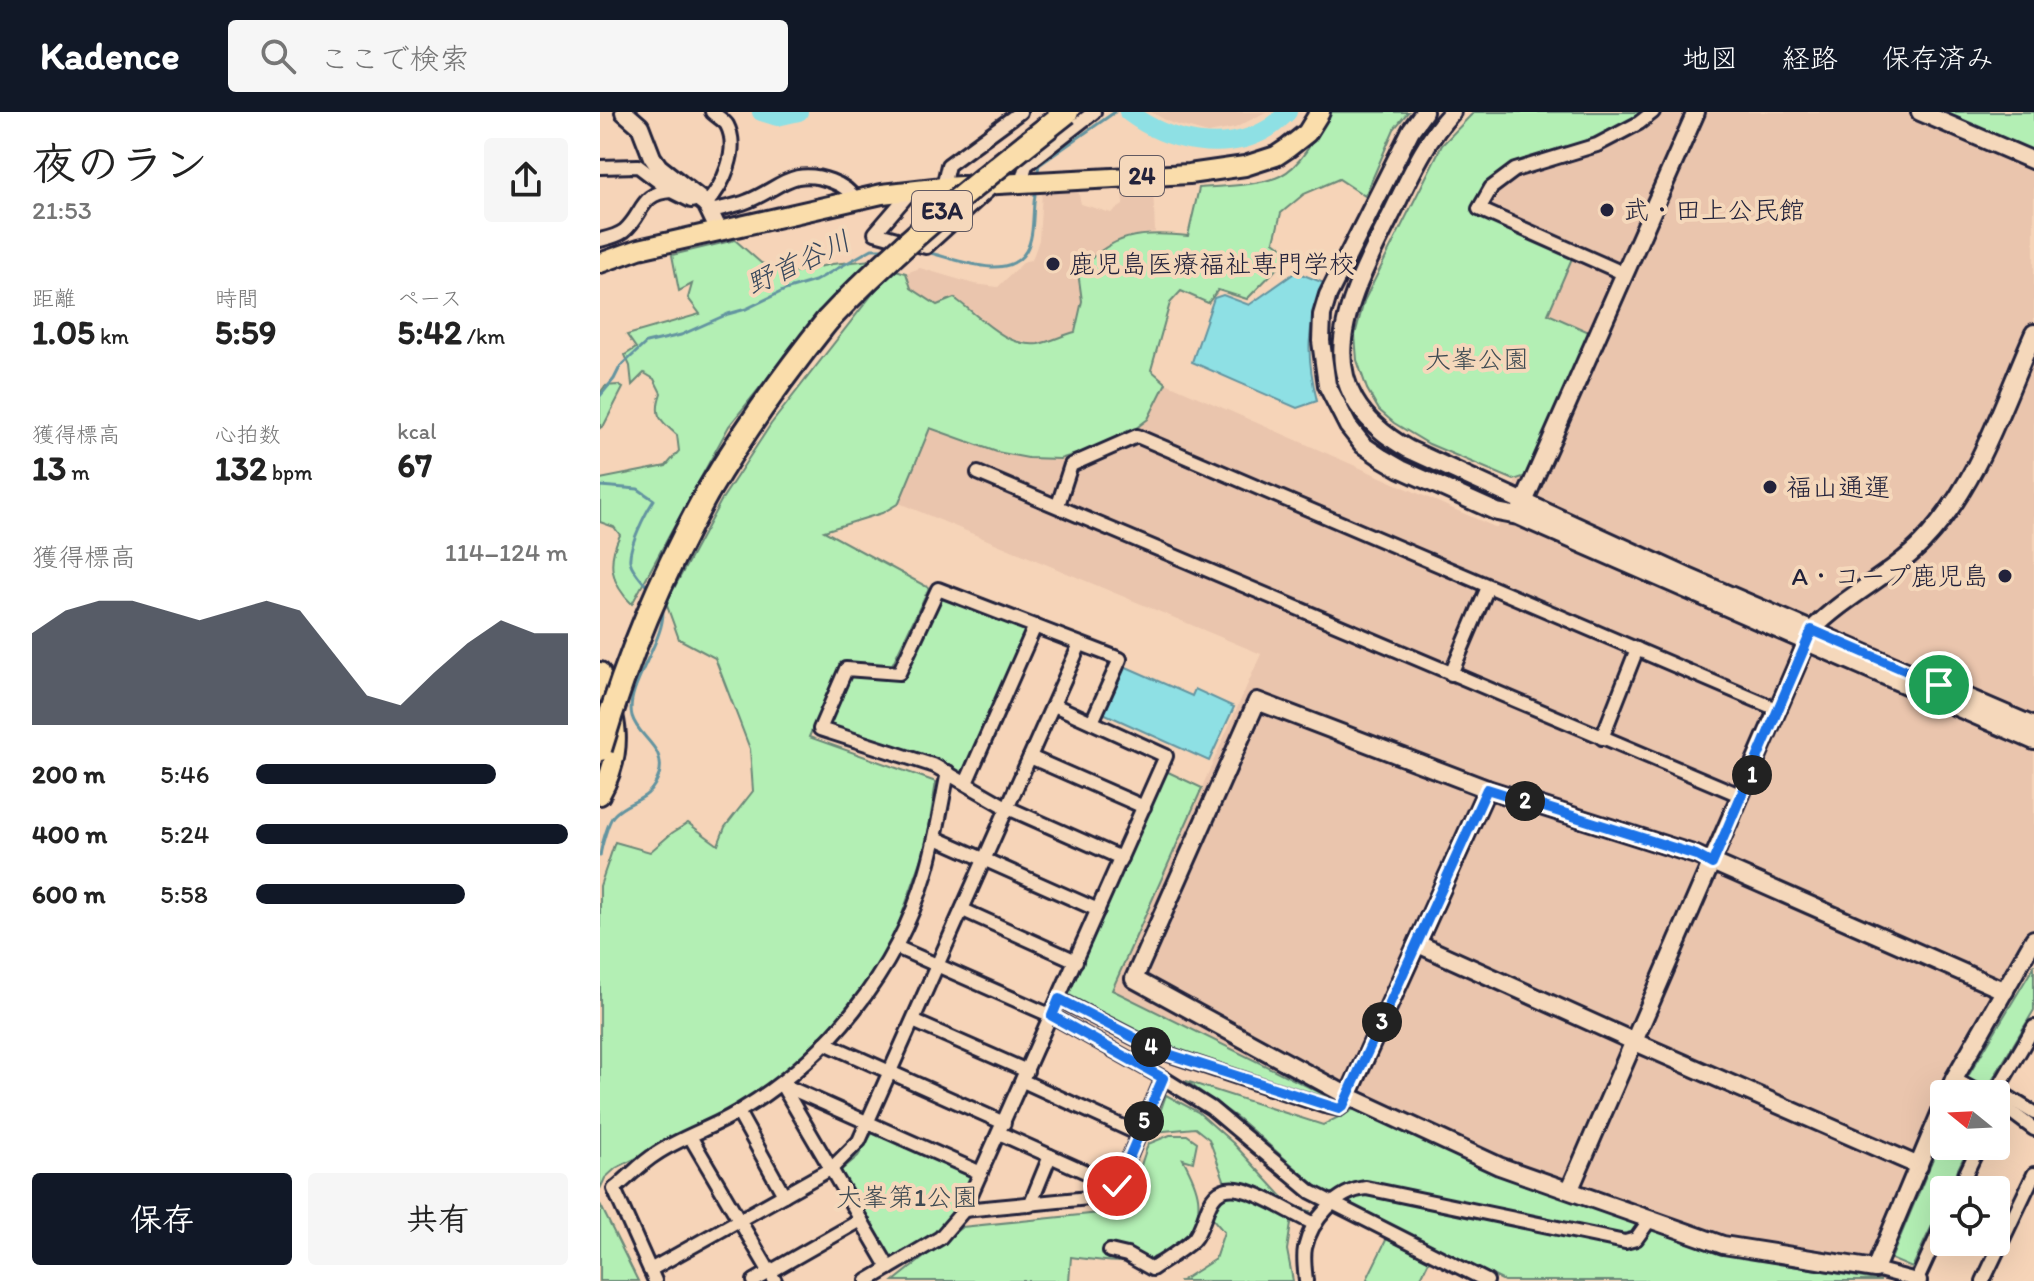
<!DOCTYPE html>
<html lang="ja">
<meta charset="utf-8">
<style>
:root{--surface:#fff;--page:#f6f6f6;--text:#222;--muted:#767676;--accent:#111827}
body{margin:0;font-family:Itim,"Klee One",sans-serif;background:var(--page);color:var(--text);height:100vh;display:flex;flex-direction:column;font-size:30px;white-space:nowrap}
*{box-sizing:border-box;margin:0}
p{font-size:26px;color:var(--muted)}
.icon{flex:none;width:44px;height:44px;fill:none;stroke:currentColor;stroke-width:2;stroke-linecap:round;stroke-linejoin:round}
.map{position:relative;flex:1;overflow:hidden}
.sheet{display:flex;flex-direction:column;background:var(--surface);width:600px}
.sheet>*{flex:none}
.needle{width:52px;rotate:288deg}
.tools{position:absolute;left:1330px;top:968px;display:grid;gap:16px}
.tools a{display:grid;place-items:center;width:80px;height:80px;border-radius:8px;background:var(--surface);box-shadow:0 8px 32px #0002;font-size:40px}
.pin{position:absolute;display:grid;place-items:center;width:68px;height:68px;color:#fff;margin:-34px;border:4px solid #fff;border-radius:50%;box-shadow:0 2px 8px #0007}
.km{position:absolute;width:40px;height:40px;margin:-20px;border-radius:50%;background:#222;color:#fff;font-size:22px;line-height:40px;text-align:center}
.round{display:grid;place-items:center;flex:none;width:84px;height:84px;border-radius:8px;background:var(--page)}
.head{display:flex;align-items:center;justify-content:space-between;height:136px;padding:0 32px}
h1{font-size:44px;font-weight:800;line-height:60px}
.metrics{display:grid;grid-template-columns:repeat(3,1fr);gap:12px;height:136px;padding:8px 32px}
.metrics div{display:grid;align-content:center}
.metrics b{font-size:34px;font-weight:800}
.metrics small{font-size:22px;font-weight:400}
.metrics p{font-size:22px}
.chart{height:224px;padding:16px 32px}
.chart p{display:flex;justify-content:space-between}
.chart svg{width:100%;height:144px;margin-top:8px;fill:var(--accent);opacity:.7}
.action{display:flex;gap:16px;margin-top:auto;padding:16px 32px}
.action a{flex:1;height:92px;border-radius:8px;background:var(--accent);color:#fff;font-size:32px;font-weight:800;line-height:92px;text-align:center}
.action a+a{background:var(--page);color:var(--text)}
ul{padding:0 32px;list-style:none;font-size:26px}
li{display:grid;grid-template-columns:128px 96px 1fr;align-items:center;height:60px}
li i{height:20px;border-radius:10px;background:var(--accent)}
header{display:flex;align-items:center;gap:48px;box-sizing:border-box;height:112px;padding:0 40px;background:var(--accent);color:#fff}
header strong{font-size:38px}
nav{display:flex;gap:44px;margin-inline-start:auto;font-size:28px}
.search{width:560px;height:72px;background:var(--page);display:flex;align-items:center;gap:20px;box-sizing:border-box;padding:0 28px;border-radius:8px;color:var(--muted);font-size:30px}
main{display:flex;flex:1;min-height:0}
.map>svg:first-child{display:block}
.built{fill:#eac5ad}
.green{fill:#b3efb4;stroke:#6a8878;stroke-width:2}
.water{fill:#8ee0e4;stroke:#6394a0;stroke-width:2}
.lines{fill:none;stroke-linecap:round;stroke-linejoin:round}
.stream{stroke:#6394a0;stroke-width:3}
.river{stroke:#8ee0e4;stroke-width:18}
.street-casing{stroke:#22223b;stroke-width:18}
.secondary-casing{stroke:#22223b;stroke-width:22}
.primary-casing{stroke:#22223b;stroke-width:24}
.highway-casing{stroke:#22223b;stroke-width:28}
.street{stroke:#f5d8bb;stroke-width:12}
.secondary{stroke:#f5d8bb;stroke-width:16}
.primary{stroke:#faddab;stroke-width:18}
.highway{stroke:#faddab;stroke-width:22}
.highway-bridge-casing{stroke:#22223b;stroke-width:28;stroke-linecap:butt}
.highway-bridge{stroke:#faddab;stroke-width:22}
.route-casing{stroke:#fff;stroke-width:16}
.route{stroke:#1a73e8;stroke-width:10}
.poi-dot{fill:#22223b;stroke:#f5d8bb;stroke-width:3}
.labels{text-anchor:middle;stroke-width:8;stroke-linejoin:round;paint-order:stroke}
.shield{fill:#f5d8bb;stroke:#615961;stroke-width:2}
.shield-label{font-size:24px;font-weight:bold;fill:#22223b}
.poi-label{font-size:26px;fill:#22223b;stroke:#f5d8bb;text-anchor:start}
.park-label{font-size:26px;fill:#3f4b53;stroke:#f5d8bb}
.water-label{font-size:28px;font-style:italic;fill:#38485d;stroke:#f5d8bb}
</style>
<header>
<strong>Kadence</strong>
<div class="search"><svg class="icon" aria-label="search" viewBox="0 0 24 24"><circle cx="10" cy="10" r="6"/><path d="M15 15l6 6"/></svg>ここで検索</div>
<nav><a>地図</a><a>経路</a><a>保存済み</a></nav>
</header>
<main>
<section class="sheet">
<div class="head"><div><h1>夜のラン</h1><p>21:53</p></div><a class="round"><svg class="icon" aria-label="share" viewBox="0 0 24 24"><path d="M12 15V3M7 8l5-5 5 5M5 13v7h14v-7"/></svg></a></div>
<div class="metrics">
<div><p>距離</p><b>1.05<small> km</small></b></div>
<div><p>時間</p><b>5:59</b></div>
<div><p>ペース</p><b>5:42<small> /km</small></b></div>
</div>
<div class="metrics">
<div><p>獲得標高</p><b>13<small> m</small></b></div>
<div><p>心拍数</p><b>132<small> bpm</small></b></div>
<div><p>kcal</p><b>67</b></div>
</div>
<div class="chart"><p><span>獲得標高</span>114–124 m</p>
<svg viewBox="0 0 160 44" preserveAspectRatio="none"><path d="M0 44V16L10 9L20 6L30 6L40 9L50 12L60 9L70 6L80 9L90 22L100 35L110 38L120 28L130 19L140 12L150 16L160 16V44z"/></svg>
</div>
<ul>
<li><b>200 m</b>5:46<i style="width:77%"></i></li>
<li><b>400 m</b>5:24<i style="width:100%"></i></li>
<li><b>600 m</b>5:58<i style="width:67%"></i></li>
</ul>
<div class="action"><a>保存</a><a>共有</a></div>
</section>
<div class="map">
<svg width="1434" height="1169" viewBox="0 0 1434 1169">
<rect width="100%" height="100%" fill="#f6d4b8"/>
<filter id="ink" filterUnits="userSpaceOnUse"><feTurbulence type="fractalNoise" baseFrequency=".0125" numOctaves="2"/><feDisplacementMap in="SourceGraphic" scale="16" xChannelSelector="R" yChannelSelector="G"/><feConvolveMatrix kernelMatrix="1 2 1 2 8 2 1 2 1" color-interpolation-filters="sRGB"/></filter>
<g filter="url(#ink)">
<g class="built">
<polygon points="551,0 666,0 635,16 608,21 571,11"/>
<polygon points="1047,0 1340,0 1434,41 1434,846 1357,982 1344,982 1344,1014 1279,1168 1118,1141 893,1060 754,997 512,878 661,542 299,391 330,316 397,340 548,307 566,271 897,416 917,366 809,192 887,73"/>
<polygon points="553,74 555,120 529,124 478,160 482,189 475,220 435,232 400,224 375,200 338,194 311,176 306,161 320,156 374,172 398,175 425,149 432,148 439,128 442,80 478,78 481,92 511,101 523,93 524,75"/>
</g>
<g class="green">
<path d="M728 0H808L794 17 765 84 739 67 704 82 681 101 674 129 691 142 647 187 618 178 608 191 581 179 570 191 551 258 566 271 548 307 531 320 492 337 460 347 428 346 397 340 330 316 299 391 282 401 224 419 329 476 292 553C277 563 257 553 239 557L209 625 336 670 326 735 291 833 271 867 229 918 179 967 127 1001 16 1056 5 1066 0 1077V774L15 730 50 740 72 721 88 711 118 733 125 715 153 679 150 637 115 546 79 527 66 491 122 387 171 312 292 157 306 161 311 176 337 193 354 186C378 202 405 236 438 232 450 230 463 223 475 220L482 189 478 160C511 122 539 119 588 124L599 76C622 74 658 74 680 64 703 53 717 21 728 0Z"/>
<polygon points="874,0 1047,0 992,30 888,73 871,99 973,144 948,202 989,220 926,364 914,368 829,332 794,311 779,298 767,277 757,248 755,223 764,189 842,33"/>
<polygon points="1340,0 1434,0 1434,41"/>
<path d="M135 128 161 151 186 162 232 152 272 148 249 170 194 233 129 314 32 492C10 471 7 449 20 423L14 415 0 410V367L66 354 79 339 77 323C60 308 53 304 61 281L54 267 44 261 32 273 30 254 25 243 36 236 27 223 100 202 88 186 92 172 79 179 72 143Z"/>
<polygon points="18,273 23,276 4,313 0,316 0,281 5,274"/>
<polygon points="342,482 426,515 428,518 365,662 360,663 230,616 228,611 247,566 252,562 304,566"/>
<polygon points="566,659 602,676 512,878 735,988 553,931 467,885 466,881"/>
<polygon points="1434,854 1434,898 1387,977 1367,966"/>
<polygon points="586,969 723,1013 754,997 893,1060 1118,1141 1281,1169 904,1169 721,1078 639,1007"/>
<polygon points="566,983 598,1000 633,1031 689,1092 710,1099 707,1105 692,1105 687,1138 693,1169 581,1169 615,1147 624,1120 606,1099 626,1073 609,1027 595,1016 553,1020"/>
<path d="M273 1020 371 1063 374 1067C352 1114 336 1122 293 1148L288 1146 239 1060 258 1044Z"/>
<polygon points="1344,1020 1344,1034 1369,1034 1348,1078 1344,1078 1344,1088 1312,1156 1291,1147"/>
<path d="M570 1023H587L597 1030 593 1050 583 1047C601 1080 602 1091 593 1127 543 1156 526 1152 471 1145L469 1169H294L362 1115 519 1099 537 1065 548 1032Z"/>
<polygon points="0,1092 38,1169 0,1169"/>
<polygon points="787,1126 830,1147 819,1169 771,1169 767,1167"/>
</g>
<g class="water">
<path d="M696 160 724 171C706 216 706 243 717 289L697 296 592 250 614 186 623 183 649 193Z"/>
<polygon points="524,554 592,584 595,577 634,595 609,649 503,601"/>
</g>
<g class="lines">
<g class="stream">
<polyline points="437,64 439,53 515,0"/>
<path d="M326 140C354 146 408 171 426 139 435 124 432 99 435 83"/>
<polyline points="0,284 14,267 20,255 46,231 81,223 128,202 146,197 185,178 215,169 272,137 287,137"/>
<path d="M0 374 38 377 54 388C46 400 28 435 30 449 32 459 43 469 49 477"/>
<path d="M0 744C1 736 8 709 14 703 30 686 49 692 59 663 67 635 38 626 32 604 24 573 70 525 62 492"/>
</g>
<g class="river">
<polyline points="161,0 177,5 199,0"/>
<path d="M528 0C567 30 625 43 669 16 676 12 682 5 688 0"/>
</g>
<g class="street-casing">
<g id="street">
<polyline points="0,55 38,54 71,79"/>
<polyline points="421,71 426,53 494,0"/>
<polyline points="343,75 348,53 420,0"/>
<polyline points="312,78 275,121 326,135 393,74"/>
<path d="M106 92C123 74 140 38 127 13 124 8 116 4 112 0"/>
<path d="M110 99C122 96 136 94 148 89 179 77 192 54 231 69 242 73 250 78 256 88"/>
<path d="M0 128C8 126 17 124 24 119 44 102 39 81 71 79L91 89 99 87"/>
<polyline points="1025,162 879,97 891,76 915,58 997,33 1039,11 1053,0"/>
<polyline points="378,361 1142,684"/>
<polyline points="458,393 471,353 537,324 1179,598"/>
<polyline points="851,562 888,475"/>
<polyline points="492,610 520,547 338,477 299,561 246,557 220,617 335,654 408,696 521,746"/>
<polyline points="1002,626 1037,537"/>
<polyline points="430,645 544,695"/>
<polyline points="366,671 435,514"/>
<polyline points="336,726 498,798"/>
<polyline points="363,798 476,849"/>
<polyline points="296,835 452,904 563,966 611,996 711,1080 887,1169"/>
<polyline points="459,887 562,940 724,994 739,997 743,994 748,984"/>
<polyline points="313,909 427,959"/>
<polyline points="225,931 404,1011"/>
<polyline points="1354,967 1381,982"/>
<polyline points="423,969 539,1022"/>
<polyline points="181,972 381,1061"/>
<polyline points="182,973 289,1156"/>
<polyline points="1395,982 1434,915"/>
<polyline points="1403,994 1434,1017"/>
<polyline points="138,1000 184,1083"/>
<polyline points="1396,1004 1408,985 1434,1001"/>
<polyline points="399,1021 517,1074"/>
<polyline points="91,1026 175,1169"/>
<polyline points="1358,1078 1379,1034"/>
<polyline points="430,1093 450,1044"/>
<polyline points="364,1098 510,1084 517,1074 563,966"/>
<path d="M510 1139 527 1143 552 1157C565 1148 581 1139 593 1128 610 1110 603 1068 643 1078 667 1084 692 1102 715 1112"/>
<polyline points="1275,1157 1320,1169"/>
<polyline points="50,1158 232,1056 259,1029 480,532"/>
<polyline points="1317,1168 1344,1109"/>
<path d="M55 1169 14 1077C28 1066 41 1051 56 1042 81 1025 112 1016 138 1000 227 947 296 861 326 761 336 728 341 694 348 660"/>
<polyline points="154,1169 261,1108"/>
<polyline points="267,1169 340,1126 364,1098 566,644 454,593"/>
<path d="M706 1169C705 1159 703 1146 705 1136 711 1108 737 1079 766 1076L1025 1130 1036 1127 1051 1106"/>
<polyline points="1383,1169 1434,1062"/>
</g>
</g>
<g class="secondary-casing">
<g id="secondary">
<polyline points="24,0 40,14 52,45 59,55 106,92 119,119"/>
<polyline points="824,0 811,18 728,183 722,203 721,229 727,273 748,314 763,333 782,346 801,357 897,400 918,404 1434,629"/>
<path d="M852 0C824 30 808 69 790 105 747 190 701 276 808 337L1088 465 1434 614"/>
<polyline points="1320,0 1434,49"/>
<polyline points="920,399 1096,0"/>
<polyline points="818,832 1035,930 1319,1054"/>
<polyline points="1348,982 1354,967 1434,827"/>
<polyline points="748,984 887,677"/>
<polyline points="1344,992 1275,1157 1123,1133 899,1054 748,984 534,867 657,589 887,677 1096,743 1405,879"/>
<path d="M970 1077 1212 518C1245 484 1291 463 1322 431 1378 373 1402 293 1434 221"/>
</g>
</g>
<g class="primary-casing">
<g id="primary">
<polyline points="0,151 39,137 282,82 343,75 589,62 645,54 676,44 688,36 707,21 720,0"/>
<path d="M0 560C17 606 25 638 0 683"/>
</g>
</g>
<g class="highway-casing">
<path id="highway" d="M107 381C143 320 183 264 227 209"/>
</g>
<use href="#street" class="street"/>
<use href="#secondary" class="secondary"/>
<use href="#primary" class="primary"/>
<use href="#highway" class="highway"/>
<g class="highway-bridge-casing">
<g id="highway-bridge">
<path d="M227 209C300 131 383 66 467 0"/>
<path d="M0 637C28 543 60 467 107 381"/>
</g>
</g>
<use href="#highway-bridge" class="highway-bridge"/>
</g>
</g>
<g class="lines" filter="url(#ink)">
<g class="route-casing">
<polyline id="route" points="517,1074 563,966 452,904 459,887 562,940 739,997 743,994 887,677 1096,743 1112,752 1212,518 1339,573"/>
</g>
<use href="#route" class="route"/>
</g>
<g class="poi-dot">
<circle cx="1007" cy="98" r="8"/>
<circle cx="453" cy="152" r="8"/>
<circle cx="1170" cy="375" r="8"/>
<circle cx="1405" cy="464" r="8"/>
</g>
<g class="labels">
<g class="shield">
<rect x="520" y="44" width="44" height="40" rx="6"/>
<rect x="312" y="79" width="60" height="40" rx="6"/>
</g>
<g class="shield-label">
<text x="542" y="72">24</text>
<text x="342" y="107">E3A</text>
</g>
<g class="poi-label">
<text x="1023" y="107">武・田上公民館</text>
<text x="469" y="161">鹿児島医療福祉専門学校</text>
<text x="1186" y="384">福山通運</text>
<text x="1389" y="473" text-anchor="end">A・コープ鹿児島</text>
</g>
<g class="park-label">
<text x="877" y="256">大峯公園</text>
<text x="307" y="1094">大峯第1公園</text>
</g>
<g class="water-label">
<text transform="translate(198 150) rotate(-25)" y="10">野首谷川</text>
</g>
</g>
</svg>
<div class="tools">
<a><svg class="needle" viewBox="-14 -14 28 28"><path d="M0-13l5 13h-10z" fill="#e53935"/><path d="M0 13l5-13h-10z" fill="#767676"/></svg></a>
<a><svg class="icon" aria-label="locate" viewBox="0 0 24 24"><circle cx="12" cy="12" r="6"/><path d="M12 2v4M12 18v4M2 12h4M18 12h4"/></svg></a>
</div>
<div class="pin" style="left:1339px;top:573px;background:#1e9e55"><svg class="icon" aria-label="arrive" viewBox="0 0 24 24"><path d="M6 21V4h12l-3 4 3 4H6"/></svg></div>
<div class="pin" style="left:517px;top:1074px;background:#d93025"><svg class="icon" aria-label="check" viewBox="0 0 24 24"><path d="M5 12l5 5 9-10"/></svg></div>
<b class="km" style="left:1152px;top:663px">1</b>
<b class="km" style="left:925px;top:689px">2</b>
<b class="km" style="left:782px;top:910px">3</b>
<b class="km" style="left:551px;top:935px">4</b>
<b class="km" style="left:544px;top:1009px">5</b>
</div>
</main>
